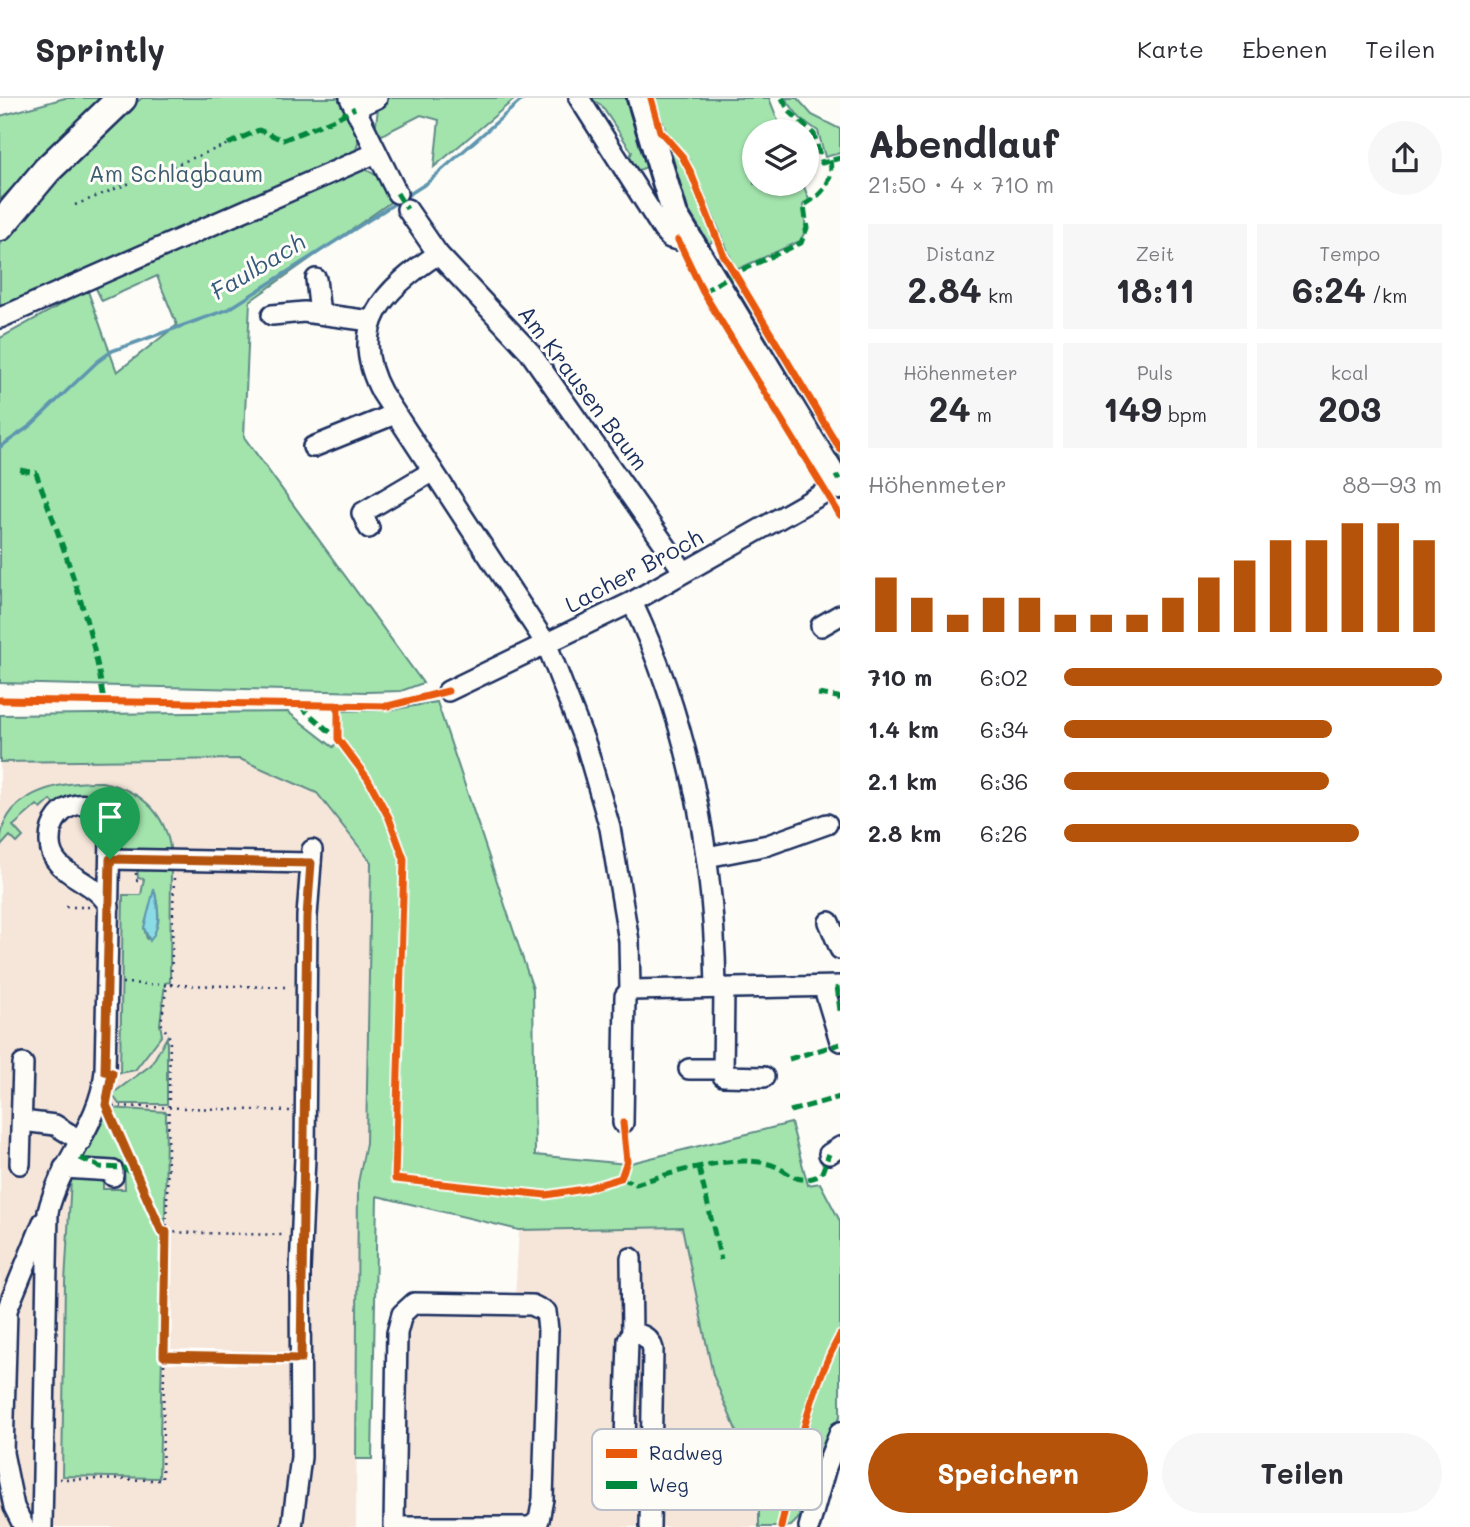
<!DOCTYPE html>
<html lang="de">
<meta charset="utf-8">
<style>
:root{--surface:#fff;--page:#f7f7f7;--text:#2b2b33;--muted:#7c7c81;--line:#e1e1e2;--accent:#b45309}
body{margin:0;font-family:Mali,sans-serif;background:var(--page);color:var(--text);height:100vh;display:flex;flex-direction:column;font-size:26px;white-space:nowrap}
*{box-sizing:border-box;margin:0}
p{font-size:23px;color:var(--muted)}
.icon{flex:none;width:38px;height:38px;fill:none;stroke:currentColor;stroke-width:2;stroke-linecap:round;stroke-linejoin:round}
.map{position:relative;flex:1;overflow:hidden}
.drawer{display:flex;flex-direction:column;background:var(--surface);width:630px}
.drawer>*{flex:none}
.tools{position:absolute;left:742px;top:21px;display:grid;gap:14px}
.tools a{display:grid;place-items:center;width:77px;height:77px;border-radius:50%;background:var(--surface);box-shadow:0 2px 5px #0004;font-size:35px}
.pin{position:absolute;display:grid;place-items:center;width:60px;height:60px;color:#fff;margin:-72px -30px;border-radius:50% 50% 50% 0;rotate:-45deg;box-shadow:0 0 7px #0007}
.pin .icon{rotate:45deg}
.round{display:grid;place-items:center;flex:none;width:74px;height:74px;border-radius:37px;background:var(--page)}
.overview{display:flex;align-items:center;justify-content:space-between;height:119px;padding:0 28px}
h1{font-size:38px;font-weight:700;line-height:52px}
.figures{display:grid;grid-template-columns:repeat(3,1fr);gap:10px;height:119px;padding:7px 28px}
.figures div{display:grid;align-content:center;border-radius:0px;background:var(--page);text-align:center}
.figures b{font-size:35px;font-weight:700}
.figures small{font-size:19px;font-weight:400}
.figures p{font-size:19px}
.chart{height:196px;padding:14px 28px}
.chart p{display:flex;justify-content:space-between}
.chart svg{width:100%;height:126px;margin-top:7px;stroke:var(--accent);stroke-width:6}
.cta{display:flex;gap:14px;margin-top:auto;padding:14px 28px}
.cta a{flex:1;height:80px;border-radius:42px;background:var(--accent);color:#fff;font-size:28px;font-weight:700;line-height:80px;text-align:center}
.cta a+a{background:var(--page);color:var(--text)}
ul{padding:0 28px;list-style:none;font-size:23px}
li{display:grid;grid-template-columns:112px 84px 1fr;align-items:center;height:52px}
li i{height:18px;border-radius:9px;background:var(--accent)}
header{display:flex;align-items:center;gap:42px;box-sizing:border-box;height:98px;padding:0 35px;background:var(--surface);border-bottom:2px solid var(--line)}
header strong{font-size:33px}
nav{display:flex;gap:38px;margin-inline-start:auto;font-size:24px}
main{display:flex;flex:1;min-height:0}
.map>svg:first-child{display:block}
.built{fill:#f6e6da}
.green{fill:#a3e4ad;stroke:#5f8a86;stroke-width:2;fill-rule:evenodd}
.water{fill:#8bdbe5;stroke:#5e96af;stroke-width:2}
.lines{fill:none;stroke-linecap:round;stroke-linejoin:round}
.stream{stroke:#5e96af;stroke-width:3.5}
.minor-casing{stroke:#1b2f5e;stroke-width:24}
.major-casing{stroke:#1b2f5e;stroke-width:30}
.highway-casing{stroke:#1b2f5e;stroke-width:33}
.path{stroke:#1b2f5e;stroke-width:2.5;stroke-dasharray:2 5;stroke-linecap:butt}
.minor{stroke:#fdfcf7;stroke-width:19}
.major{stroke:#fdfcf7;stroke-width:24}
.highway{stroke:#fdfcf7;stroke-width:28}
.quiet{stroke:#00873e;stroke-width:5;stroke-dasharray:10 5;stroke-linecap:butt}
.cycleway-casing{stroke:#fdfcf7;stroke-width:11}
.cycleway{stroke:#e8590c;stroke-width:7}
.route-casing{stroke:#fff;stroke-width:14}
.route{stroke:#b45309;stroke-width:9}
.labels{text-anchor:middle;stroke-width:6;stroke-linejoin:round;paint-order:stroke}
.park-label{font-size:23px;fill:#3d5c72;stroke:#fdfcf7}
.street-label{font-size:23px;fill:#1b2f5e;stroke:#fdfcf7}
.water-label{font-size:24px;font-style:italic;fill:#375a80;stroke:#fdfcf7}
.key{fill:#fdfcf7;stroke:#b9bec9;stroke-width:2}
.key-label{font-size:19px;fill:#1b2f5e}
</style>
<header>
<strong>Sprintly</strong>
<nav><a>Karte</a><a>Ebenen</a><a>Teilen</a></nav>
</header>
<main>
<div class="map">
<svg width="840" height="1429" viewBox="0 0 840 1429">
<rect width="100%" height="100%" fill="#fdfcf7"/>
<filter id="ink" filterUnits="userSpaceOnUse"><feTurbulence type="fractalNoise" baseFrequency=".0143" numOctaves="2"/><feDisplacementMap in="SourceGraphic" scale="14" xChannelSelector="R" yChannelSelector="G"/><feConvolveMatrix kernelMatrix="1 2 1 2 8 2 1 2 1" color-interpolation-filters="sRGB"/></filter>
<g filter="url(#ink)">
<g class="built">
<polygon points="240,661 317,695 371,764 366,1045 358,1085 356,1429 0,1429 0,664"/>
<polygon points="683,1129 713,1277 759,1387 759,1429 392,1429 390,1217 400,1203 411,1198 515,1200 519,1132"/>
</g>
<g class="green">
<polygon points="65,0 105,0 0,102 0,18"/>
<path d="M142 0H344C353 18 366 38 353 57L0 210V147L3 142 89 41Z"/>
<polygon points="386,0 516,0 434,69 439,22 421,17 374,41 379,3"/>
<polygon points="592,0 633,0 649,65 647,69 636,73 627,65 632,54 601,7 596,4 593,12"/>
<polygon points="654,0 769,0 782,33 754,33 754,86 803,86 809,102 803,107 806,132 800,143 736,172 689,61 668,39"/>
<polygon points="785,0 797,0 812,17 840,31 840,55 825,59 818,33 800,20"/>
<polygon points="666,50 678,58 684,69 714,142 702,152 689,129"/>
<polygon points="363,70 381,80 395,101 250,203 244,339 423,585 401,593 367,594 0,585 0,240 73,200 85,185 117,274 177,227 157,178 102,203 92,182"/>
<polygon points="732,183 840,359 840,369 726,187"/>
<polygon points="437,604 533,891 535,1057 627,1066 791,1025 808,1087 820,1085 840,1123 840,1231 811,1293 778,1429 759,1429 759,1387 713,1277 682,1129 519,1132 377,1098 372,1361 356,1361 358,1085 366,1045 371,764 317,695 240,661 0,664 0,617 288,614 333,649 341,639 341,613 391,612"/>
<path d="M102 684C142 693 168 716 171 758L116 753 113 720 58 710 51 702 41 711 37 707 13 728 23 739 17 745 10 738 0 749C0 695 58 683 102 684Z"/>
<path d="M137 768 171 769 170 884 165 885 160 926 162 937 135 972 120 975 123 797H141L144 781 138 780ZM155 793C157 809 165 830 147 841L144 830Z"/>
<polygon points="167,939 167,1006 119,1006 112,996 151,967"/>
<polygon points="110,1010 166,1014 165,1133 163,1133"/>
<polygon points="107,1016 159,1136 165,1136 159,1380 62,1378 65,1184 71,1081 75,1074 103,1076 103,1091 125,1091 124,1069 78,1068"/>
<path d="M840 1245V1318L809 1383 798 1421 791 1428 783 1429C797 1368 807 1299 840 1245Z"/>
</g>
<path class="water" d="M154 791C158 809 162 827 150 843L144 830Z"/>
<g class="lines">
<polyline class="stream" points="0,349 30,328 97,264 112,253 229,211 427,85 524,0"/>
<g class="minor-casing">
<g id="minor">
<polyline points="350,0 397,95"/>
<polyline points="579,0 663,132 670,140 678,142 686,137"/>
<polyline points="355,10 377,0"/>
<polyline points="407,111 438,156 529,253 684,474"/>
<path d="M438 156C384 191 346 229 382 295L547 547 586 647 610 730 629 843 630 892 625 898 623 1025"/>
<polyline points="316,181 320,216"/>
<polyline points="272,217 304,214 371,223"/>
<polyline points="0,220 376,55"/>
<polyline points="313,349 395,316"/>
<polyline points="369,430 362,415 433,373"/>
<path d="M632 504C689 625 714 758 716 890"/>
<polyline points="821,528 840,517"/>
<polyline points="448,593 632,504 838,387"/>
<polyline points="707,759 768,747 827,726"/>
<polyline points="110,761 311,765"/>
<polyline points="829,824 840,851"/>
<polyline points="724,890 723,978 764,979"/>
<polyline points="824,890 840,943"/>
<polyline points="630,892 840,888"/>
<polyline points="689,971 724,971"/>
<polyline points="22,1023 55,1027 81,1043"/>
<polyline points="829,1056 840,1049"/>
<polyline points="20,1066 23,966"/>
<polyline points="64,1070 113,1073 113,1078"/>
<polyline points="631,1160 632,1235"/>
<polyline points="24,1429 14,1409 3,1355 7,1212 43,1124"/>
<path d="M42 1429 48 1114C60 1063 100 1027 105 973L110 738C103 689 49 702 50 744 50 778 97 781 109 809"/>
<polyline points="292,1429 301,1359 300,1172 305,1059 307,818 312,752"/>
<polyline points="394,1429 397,1235 402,1216 414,1205 532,1207 546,1214 548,1232 543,1401 539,1422 531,1429"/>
<polyline points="403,1429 527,1429"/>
<path d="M650 1429 653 1251C650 1240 643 1236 632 1235L628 1242 625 1342 630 1349 651 1350"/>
<polyline points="809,1429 826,1369 840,1334"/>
</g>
</g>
<g class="major-casing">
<polyline id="major" points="640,0 675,117 840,389"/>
</g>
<g class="highway-casing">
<polyline id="highway" points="0,128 47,72 122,0"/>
</g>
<g class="path">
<polyline points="75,107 228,46"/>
<polyline points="136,775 136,782 142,783"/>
<polyline points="66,809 91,809"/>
<polyline points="122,885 171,887 174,779"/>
<polyline points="171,887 288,889"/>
<polyline points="113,1008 292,1013"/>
<polyline points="111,1017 162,1134 283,1137"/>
<polyline points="164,1258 287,1260"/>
<polyline points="59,1381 162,1382 170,940 161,925 167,887"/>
</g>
<use href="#minor" class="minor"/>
<use href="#major" class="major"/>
<use href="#highway" class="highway"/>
<g class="quiet">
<polyline points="782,0 789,13 814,36 822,65 840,60"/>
<polyline points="228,46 259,32 283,42 335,21 355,10"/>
<polyline points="397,95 407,111"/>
<path d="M703 194 733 176 801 145 807 130 804 107C822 97 834 84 830 62"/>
<path d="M20 372 36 375C63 449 93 525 104 604"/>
<polyline points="835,381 840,378"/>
<polyline points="818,596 838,599 840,602"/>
<polyline points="300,608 338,641"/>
<polyline points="837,888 840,913"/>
<polyline points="789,961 840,946"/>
<polyline points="790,1013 840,999"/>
<polyline points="80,1060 100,1069 124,1070 137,1078"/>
<polyline points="699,1070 721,1162"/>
<path d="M621 1080 636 1086C669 1075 731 1057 765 1065 790 1070 792 1090 821 1077L829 1056"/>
</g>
<g class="cycleway-casing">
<g id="cycleway">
<polyline points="651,0 660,33 682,58 691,75 723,156 840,351"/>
<polyline points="678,142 703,194 840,417"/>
<polyline points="0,602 388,608 448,593"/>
<polyline points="338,609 338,641 368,681 389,720 404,761 395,1081 546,1097 584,1091 621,1080 627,1063 623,1025"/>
<path d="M781 1429C796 1363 807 1296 840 1237"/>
</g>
</g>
<use href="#cycleway" class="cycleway"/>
</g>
</g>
<g class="lines" filter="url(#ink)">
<g class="route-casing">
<polygon id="route" points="110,761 311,765 307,818 301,1261 164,1258 166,1134 162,1134 106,1007 112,975 105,973"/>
</g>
<use href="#route" class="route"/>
</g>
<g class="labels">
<g class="park-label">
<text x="176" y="84">Am Schlagbaum</text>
</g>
<g class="street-label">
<text transform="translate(583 290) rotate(53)" y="8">Am Krausen Baum</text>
<text transform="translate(634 473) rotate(-28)" y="8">Lacher Broch</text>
</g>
<g class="water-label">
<text transform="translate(258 169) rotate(-31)" y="8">Faulbach</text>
</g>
</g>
<rect x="592" y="1331" width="230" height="81" rx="10" class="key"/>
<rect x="606" y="1351" width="31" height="9" fill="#e8590c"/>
<rect x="606" y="1383" width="31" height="8" fill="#00873e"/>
<g class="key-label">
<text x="649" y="1362">Radweg</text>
<text x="649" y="1394">Weg</text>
</g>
</svg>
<div class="tools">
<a><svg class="icon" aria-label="layers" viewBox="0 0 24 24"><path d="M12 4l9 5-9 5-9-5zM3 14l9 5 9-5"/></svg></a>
</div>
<div class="pin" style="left:110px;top:761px;background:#1e9e55"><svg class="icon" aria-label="arrive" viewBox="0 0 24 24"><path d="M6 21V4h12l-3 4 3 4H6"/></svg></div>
</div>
<section class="drawer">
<div class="overview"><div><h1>Abendlauf</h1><p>21:50 · 4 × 710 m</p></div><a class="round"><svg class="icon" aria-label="share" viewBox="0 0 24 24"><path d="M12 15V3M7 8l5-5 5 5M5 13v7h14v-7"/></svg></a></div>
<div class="figures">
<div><p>Distanz</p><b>2.84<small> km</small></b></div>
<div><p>Zeit</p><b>18:11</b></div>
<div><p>Tempo</p><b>6:24<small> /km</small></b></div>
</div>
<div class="figures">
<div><p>Höhenmeter</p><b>24<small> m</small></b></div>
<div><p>Puls</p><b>149<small> bpm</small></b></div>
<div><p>kcal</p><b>203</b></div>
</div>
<div class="chart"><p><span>Höhenmeter</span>88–93 m</p>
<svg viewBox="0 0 160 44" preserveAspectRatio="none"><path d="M5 44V25M15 44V32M25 44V38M35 44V32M45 44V32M55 44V38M65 44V38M75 44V38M85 44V32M95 44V25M105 44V19M115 44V12M125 44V12M135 44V6M145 44V6M155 44V12"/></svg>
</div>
<ul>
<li><b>710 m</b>6:02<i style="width:100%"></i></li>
<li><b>1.4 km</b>6:34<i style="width:71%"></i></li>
<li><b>2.1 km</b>6:36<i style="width:70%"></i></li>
<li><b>2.8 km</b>6:26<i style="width:78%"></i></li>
</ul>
<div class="cta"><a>Speichern</a><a>Teilen</a></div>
</section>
</main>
